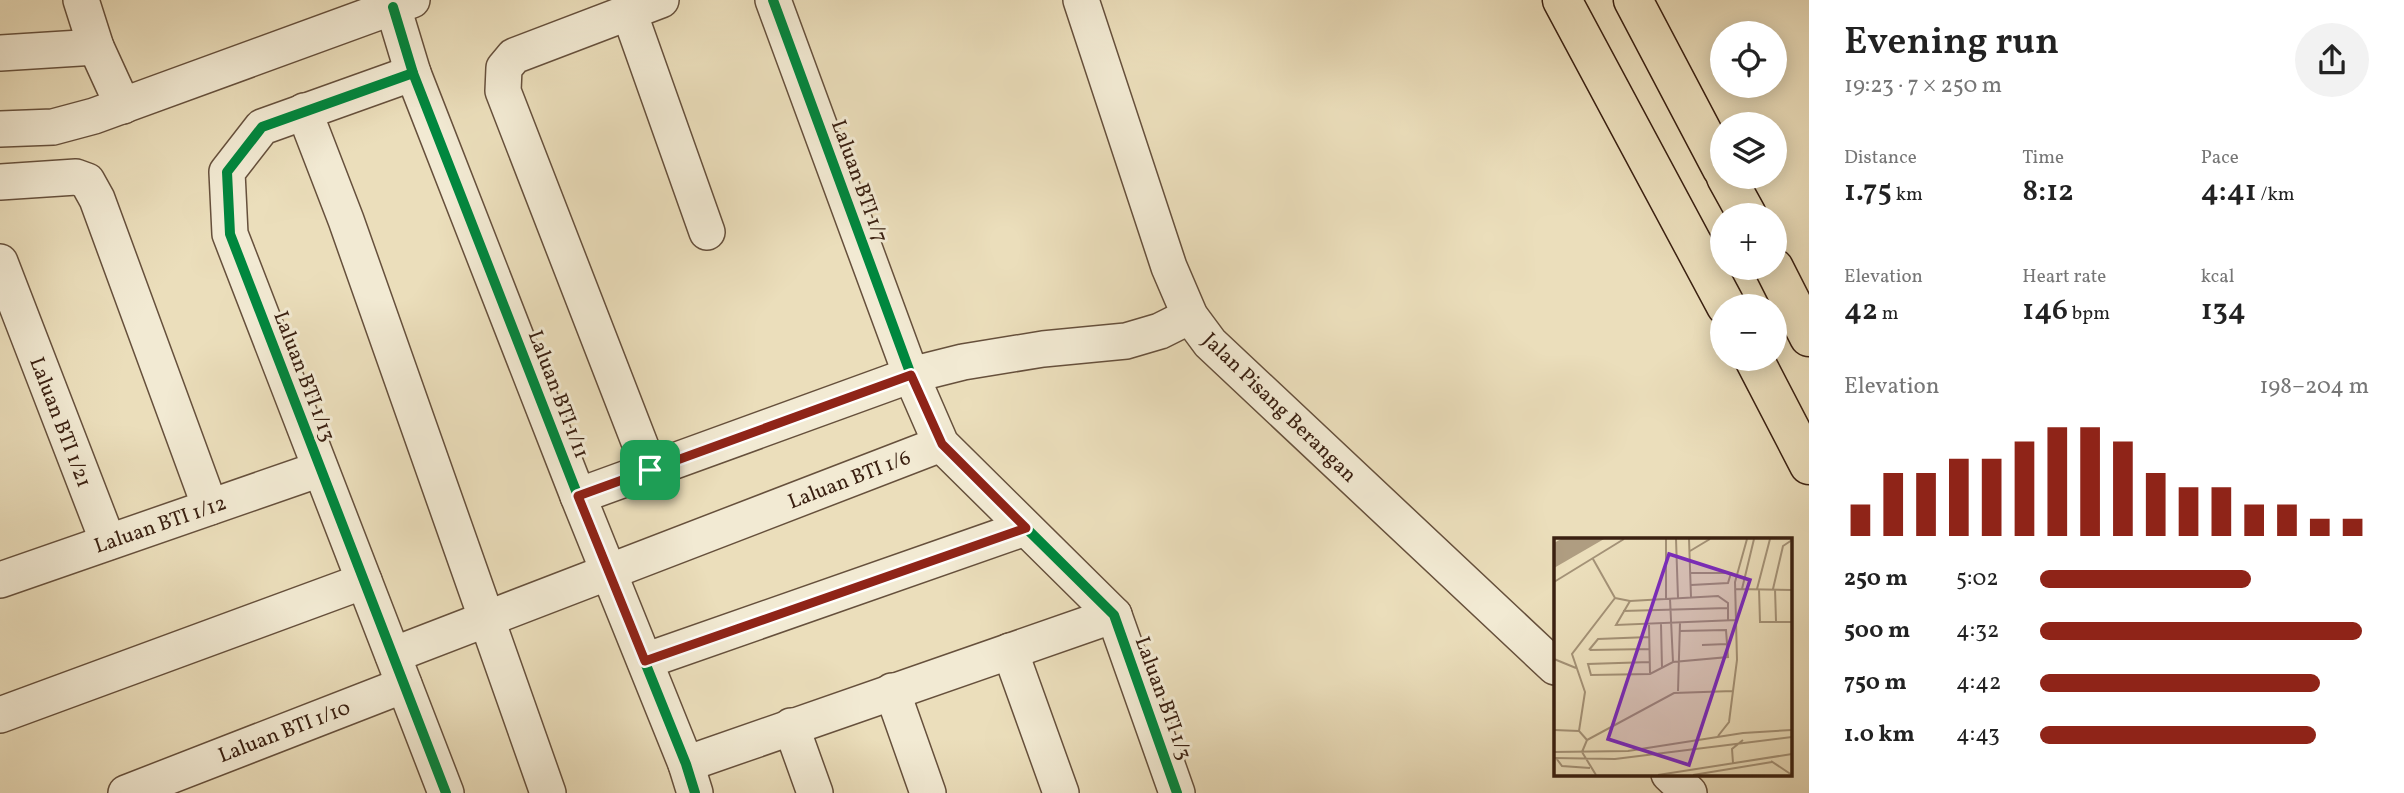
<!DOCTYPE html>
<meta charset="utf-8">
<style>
:root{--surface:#fff;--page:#f2f2f2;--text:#222;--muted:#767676;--accent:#8f2418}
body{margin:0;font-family:Vollkorn,serif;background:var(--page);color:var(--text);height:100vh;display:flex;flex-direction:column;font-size:26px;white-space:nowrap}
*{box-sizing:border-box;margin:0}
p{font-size:23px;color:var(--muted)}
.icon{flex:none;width:38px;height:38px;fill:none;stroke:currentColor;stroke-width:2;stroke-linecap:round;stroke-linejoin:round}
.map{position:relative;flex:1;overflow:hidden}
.sheet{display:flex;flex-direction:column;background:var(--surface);width:595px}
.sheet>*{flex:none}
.controls{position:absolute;left:1710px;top:21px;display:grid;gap:14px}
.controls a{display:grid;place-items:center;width:77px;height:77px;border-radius:50%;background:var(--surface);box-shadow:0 4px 18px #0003;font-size:35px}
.pin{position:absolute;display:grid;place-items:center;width:60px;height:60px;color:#fff;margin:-30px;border-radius:14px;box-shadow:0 4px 10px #0006}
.round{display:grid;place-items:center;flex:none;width:74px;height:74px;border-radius:37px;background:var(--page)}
.overview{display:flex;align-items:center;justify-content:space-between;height:119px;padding:0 35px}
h1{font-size:38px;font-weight:600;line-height:52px}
.stats{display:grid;grid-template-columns:repeat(3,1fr);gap:10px;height:119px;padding:7px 35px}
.stats div{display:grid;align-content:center}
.stats b{font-size:30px;font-weight:600}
.stats small{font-size:19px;font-weight:400}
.stats p{font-size:19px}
.chart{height:196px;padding:14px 35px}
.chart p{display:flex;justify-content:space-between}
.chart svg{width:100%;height:126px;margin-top:7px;stroke:var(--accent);stroke-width:6}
ul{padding:0 35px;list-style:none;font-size:23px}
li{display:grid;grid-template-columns:112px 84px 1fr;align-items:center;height:52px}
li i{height:18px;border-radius:9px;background:var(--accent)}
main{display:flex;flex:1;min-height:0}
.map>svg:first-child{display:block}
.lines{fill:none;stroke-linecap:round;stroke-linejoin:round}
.minor-casing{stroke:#66503c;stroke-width:38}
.major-casing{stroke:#3a2011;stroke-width:41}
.minor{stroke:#f2ead3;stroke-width:35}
.major{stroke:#ebdebb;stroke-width:38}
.cycleway-casing{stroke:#f2ead3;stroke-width:15}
.cycleway{stroke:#00873e;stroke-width:10}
.route-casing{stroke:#fff;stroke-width:14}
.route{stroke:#8f2418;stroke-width:9}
.labels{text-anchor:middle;stroke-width:6;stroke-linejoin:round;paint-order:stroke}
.street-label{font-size:21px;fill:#3a2011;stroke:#f2ead3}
.inset-road{fill:none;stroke:#a49277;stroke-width:2}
.view{fill:#7b2cbf;fill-opacity:0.15;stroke:#7b2cbf;stroke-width:3.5}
.inset-edge{fill:none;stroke:#3a2011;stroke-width:3.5}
</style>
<main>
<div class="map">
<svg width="1809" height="793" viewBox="0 0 1809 793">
<rect width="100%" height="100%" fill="#ebdebb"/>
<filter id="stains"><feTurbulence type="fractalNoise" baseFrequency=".00286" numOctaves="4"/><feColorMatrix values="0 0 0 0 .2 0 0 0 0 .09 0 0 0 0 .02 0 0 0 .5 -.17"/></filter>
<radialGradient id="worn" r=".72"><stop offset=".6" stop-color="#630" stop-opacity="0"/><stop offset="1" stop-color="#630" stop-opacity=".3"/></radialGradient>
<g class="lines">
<g class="minor-casing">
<g id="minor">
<polyline points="81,0 96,47 123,106"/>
<polyline points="773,0 911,375 941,444 1114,615 1177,793"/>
<polyline points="1081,0 1169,267 1190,316 1210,343 1555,667"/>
<polyline points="393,7 413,73 578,496 686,764 695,793"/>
<polyline points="629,12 707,232"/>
<polyline points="0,53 96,47"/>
<polyline points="413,73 262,127 227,172 230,234 446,793"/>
<polyline points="304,111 346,220 548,793"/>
<polyline points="0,129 53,127 94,116 412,0"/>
<polyline points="0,182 76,177 87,181 97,199 210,507"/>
<polyline points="0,262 108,542"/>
<polyline points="650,470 503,91 504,68 514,56 661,0"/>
<polyline points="578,496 911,375 963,362 1043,349 1126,341 1160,331 1190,316"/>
<polyline points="0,580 320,469"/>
<polyline points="1010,651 1061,793"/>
<polyline points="393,655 941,444"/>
<polyline points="645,661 1025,528"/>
<polyline points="892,691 928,793"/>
<polyline points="0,715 364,581"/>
<polyline points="791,726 815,793"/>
<polyline points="686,764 1114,615"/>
<polyline points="1669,774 1689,793"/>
<polyline points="126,793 404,685"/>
</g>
</g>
<g class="major-casing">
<g id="major">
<polyline points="1562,0 1726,306"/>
<polyline points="1633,0 1722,169"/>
<polyline points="1726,177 1747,215"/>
<polyline points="1774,268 1809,337"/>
<polyline points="1754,359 1809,465"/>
</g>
</g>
<use href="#minor" class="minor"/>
<use href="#major" class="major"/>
<g class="cycleway-casing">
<g id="cycleway">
<polyline points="773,0 911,375 941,444 1114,615 1177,793"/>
<polyline points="393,7 413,73 578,496 686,764 695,793"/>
<polyline points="413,73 262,127 227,172 230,234 446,793"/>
</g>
</g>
<use href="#cycleway" class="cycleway"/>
</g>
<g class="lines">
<g class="route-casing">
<polygon id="route" points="911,375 942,444 1026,528 645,661 578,496"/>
</g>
<use href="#route" class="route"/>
</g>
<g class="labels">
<g class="street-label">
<text transform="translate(860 181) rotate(70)" y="7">Laluan BTI 1/7</text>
<text transform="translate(305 376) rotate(69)" y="7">Laluan BTI 1/13</text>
<text transform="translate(559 394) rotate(69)" y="7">Laluan BTI 1/11</text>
<text transform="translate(1280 407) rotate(44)" y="7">Jalan Pisang Berangan</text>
<text transform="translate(61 422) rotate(69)" y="7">Laluan BTI 1/21</text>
<text transform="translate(849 479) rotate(-21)" y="7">Laluan BTI 1/6</text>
<text transform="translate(160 524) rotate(-19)" y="7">Laluan BTI 1/12</text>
<text transform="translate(1164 698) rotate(70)" y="7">Laluan BTI 1/3</text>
<text transform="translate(284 731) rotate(-21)" y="7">Laluan BTI 1/10</text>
</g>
</g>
<g transform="translate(1554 538)">
<rect width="238" height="238" fill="#ebdebb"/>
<path d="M7 1H50L0 30V5Z" fill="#af9d81"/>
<path class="inset-road" d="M122 1 124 60M135 1 137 59M136 13 156 1M39 21 61 60M137 35H177L174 45 137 47M0 44 70 1M181 51 238 52M188 51 200 1M203 51 216 1M205 51 206 84H238M219 51 229 8 238 2M221 51 222 83M61 60 76 63 164 58 174 65V82M112 61V1M116 61 119 124M76 63 62 87 182 82M69 73 174 70M107 86 108 130M95 87 96 135M148 107 173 106M35 112 44 101 95 99M36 112 95 111M0 121 22 130M96 124 34 126 37 137 96 136 119 124 174 119 172 92 126 93M124 153 126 85M0 192 25 193M164 198 175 184 183 122 181 44 193 1M33 202 25 193 31 154 18 116 61 60M0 214 74 213 189 195 238 192M0 220 61 221 238 199M2 220 8 228 36 230M217 223 238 237M179 225 178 211 189 202M42 237 28 214 33 202 120 155 179 153M104 237 238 216M139 237 218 224"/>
<path class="view" d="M115 16 196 42 135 227 54 201Z"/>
<rect width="238" height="238" class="inset-edge"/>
</g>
<rect width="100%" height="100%" filter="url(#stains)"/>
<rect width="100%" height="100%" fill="url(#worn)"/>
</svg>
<div class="controls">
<a><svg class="icon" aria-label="locate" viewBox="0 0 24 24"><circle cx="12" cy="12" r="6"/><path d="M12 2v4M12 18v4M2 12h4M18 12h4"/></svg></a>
<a><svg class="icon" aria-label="layers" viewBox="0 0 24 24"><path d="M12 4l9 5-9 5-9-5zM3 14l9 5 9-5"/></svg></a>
<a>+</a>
<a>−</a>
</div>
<div class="pin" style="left:650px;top:470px;background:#1e9e55"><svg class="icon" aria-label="arrive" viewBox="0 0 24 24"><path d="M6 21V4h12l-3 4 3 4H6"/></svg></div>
</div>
<section class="sheet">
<div class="overview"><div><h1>Evening run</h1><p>19:23 · 7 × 250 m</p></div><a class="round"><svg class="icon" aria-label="share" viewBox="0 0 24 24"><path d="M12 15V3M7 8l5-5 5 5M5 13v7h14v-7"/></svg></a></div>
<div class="stats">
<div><p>Distance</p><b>1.75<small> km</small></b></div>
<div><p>Time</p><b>8:12</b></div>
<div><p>Pace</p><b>4:41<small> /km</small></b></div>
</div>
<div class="stats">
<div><p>Elevation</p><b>42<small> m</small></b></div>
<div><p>Heart rate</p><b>146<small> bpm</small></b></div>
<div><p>kcal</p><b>134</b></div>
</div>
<div class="chart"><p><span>Elevation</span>198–204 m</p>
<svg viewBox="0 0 160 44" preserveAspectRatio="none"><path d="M5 44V33M15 44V22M25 44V22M35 44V17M45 44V17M55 44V11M65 44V6M75 44V6M85 44V11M95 44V22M105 44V27M115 44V27M125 44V33M135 44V33M145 44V38M155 44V38"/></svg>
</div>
<ul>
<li><b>250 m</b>5:02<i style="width:64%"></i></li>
<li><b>500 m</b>4:32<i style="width:98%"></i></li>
<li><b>750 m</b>4:42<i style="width:85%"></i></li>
<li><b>1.0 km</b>4:43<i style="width:84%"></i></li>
</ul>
</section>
</main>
